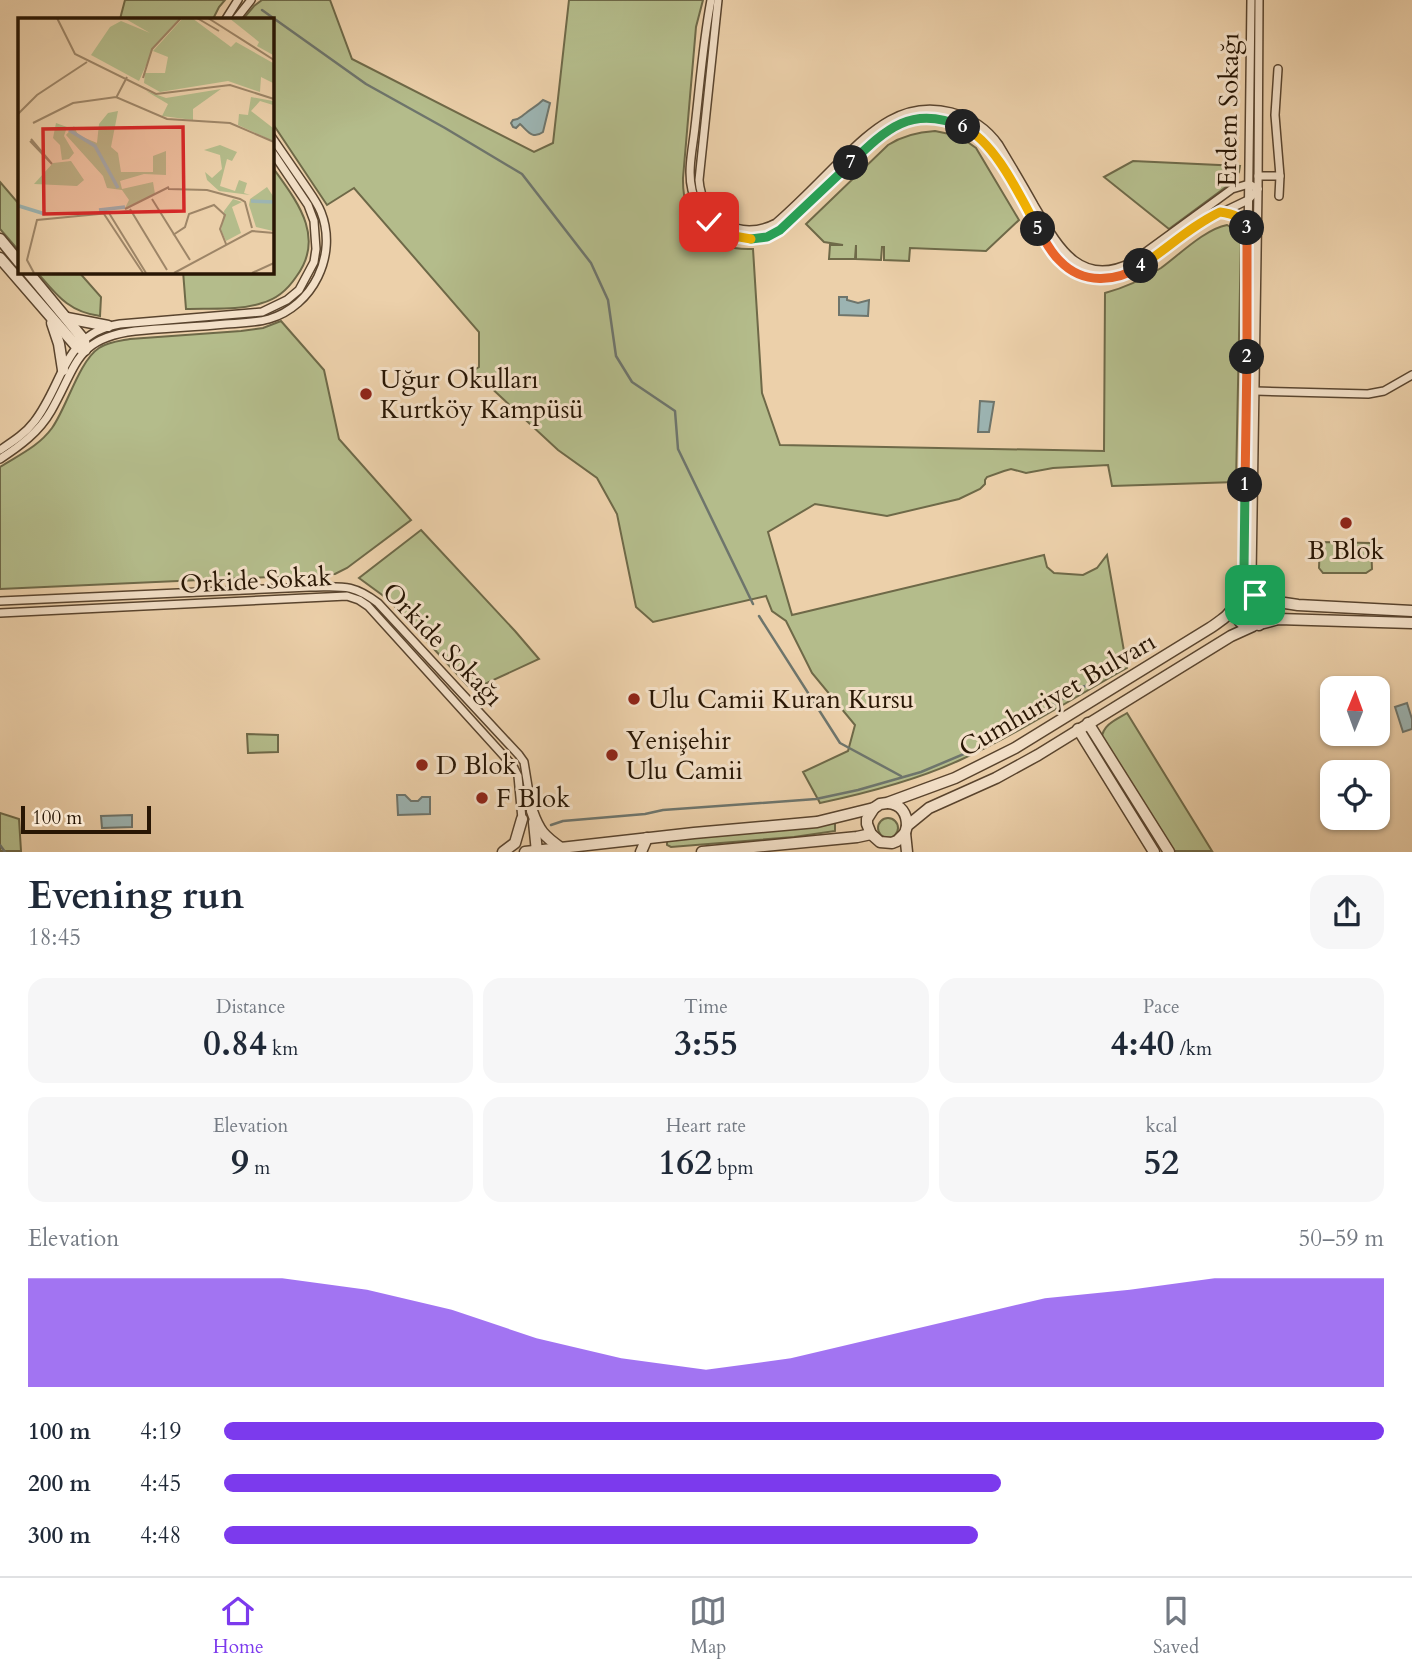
<!DOCTYPE html>
<meta charset="utf-8">
<style>
:root{--surface:#fff;--page:#f6f6f7;--text:#1f2937;--muted:#747a83;--line:#e0e1e3;--accent:#7c3aed}
body{margin:0;font-family:Cardo,serif;background:var(--page);color:var(--text);height:100vh;display:flex;flex-direction:column;font-size:26px;white-space:nowrap}
*{box-sizing:border-box;margin:0}
p{font-size:23px;color:var(--muted)}
.icon{flex:none;width:38px;height:38px;fill:none;stroke:currentColor;stroke-width:2;stroke-linecap:round;stroke-linejoin:round}
.map{position:relative;height:852px;overflow:hidden}
.sheet{display:flex;flex-direction:column;background:var(--surface);flex:1}
.sheet>*{flex:none}
.needle{width:46px;rotate:1deg}
.tools{position:absolute;left:1320px;top:676px;display:grid;gap:14px}
.tools a{display:grid;place-items:center;width:70px;height:70px;border-radius:14px;background:var(--surface);box-shadow:0 2px 5px #0004;font-size:35px}
.scale{position:absolute;left:21px;bottom:18px;width:130px;box-sizing:border-box;padding-left:7px;border:4px solid #281604;border-top:0;font-size:19px;line-height:24px;white-space:nowrap;color:#281604;-webkit-text-stroke:5px #f3e0c8;paint-order:stroke}
.pin{position:absolute;display:grid;place-items:center;width:60px;height:60px;color:#fff;margin:-30px;border-radius:14px;box-shadow:0 4px 10px #0006}
.km{position:absolute;width:35px;height:35px;margin:-18px;border-radius:50%;background:#222;color:#fff;font-size:19px;line-height:35px;text-align:center}
.round{display:grid;place-items:center;flex:none;width:74px;height:74px;border-radius:21px;background:var(--page)}
.head{display:flex;align-items:center;justify-content:space-between;height:119px;padding:0 28px}
h1{font-size:38px;font-weight:800;line-height:52px}
.figures{display:grid;grid-template-columns:repeat(3,1fr);gap:10px;height:119px;padding:7px 28px}
.figures div{display:grid;align-content:center;border-radius:18px;background:var(--page);text-align:center}
.figures b{font-size:35px;font-weight:800}
.figures small{font-size:19px;font-weight:400}
.figures p{font-size:19px}
.chart{height:196px;padding:14px 28px}
.chart p{display:flex;justify-content:space-between}
.chart svg{width:100%;height:126px;margin-top:7px;fill:var(--accent);opacity:.7}
ul{padding:0 28px;list-style:none;font-size:23px}
li{display:grid;grid-template-columns:112px 84px 1fr;align-items:center;height:52px}
li i{height:18px;border-radius:9px;background:var(--accent)}
.dock{display:flex;justify-content:space-around;align-items:center;height:98px;border-top:2px solid var(--line);background:var(--surface);font-size:19px;color:var(--muted)}
.dock a{display:grid;justify-items:center;gap:4px}
.dock .active{color:var(--accent)}
.map>svg:first-child{display:block}
.green{fill:#b4bc8b;stroke:#6e6948;stroke-width:2}
.water{fill:#9cb4b2;stroke:#6e756c;stroke-width:2}
.lines{fill:none;stroke-linecap:round;stroke-linejoin:round}
.stream{stroke:#6e756c;stroke-width:2.5}
.minor-casing{stroke:#59442e;stroke-width:10}
.tertiary-casing{stroke:#59442e;stroke-width:13}
.minor{stroke:#f3e0c8;stroke-width:7}
.tertiary{stroke:#f3e0c8;stroke-width:10}
.split-1-casing{stroke:#fff;stroke-width:14}
.split-2-casing{stroke:#fff;stroke-width:14}
.split-3-casing{stroke:#fff;stroke-width:14}
.split-4-casing{stroke:#fff;stroke-width:14}
.split-5-casing{stroke:#fff;stroke-width:14}
.split-6-casing{stroke:#fff;stroke-width:14}
.split-7-casing{stroke:#fff;stroke-width:14}
.split-8-casing{stroke:#fff;stroke-width:14}
.split-9-casing{stroke:#fff;stroke-width:14}
.split-1{stroke:#22a559;stroke-width:9}
.split-2{stroke:#f0652b;stroke-width:9}
.split-3{stroke:#f0652b;stroke-width:9}
.split-4{stroke:#f5b400;stroke-width:9}
.split-5{stroke:#f0652b;stroke-width:9}
.split-6{stroke:#f5b400;stroke-width:9}
.split-7{stroke:#22a559;stroke-width:9}
.split-8{stroke:#22a559;stroke-width:9}
.split-9{stroke:#f5b400;stroke-width:9}
.poi-dot{fill:#8f2418;stroke:#f3e0c8;stroke-width:2.5}
.labels{text-anchor:middle;stroke-width:6;stroke-linejoin:round;paint-order:stroke}
.street-label{font-size:26px;fill:#281604;stroke:#f3e0c8}
.poi-label{font-size:26px;fill:#281604;stroke:#f3e0c8;text-anchor:start}
.inset-river{fill:none;stroke:#9cb4b2;stroke-width:3.5}
.inset-road{fill:none;stroke:#9e8668;stroke-width:2}
.view{fill:#d62828;fill-opacity:0.15;stroke:#d62828;stroke-width:3.5}
.inset-edge{fill:none;stroke:#281604;stroke-width:3.5}
</style>
<div class="map">
<svg width="1412" height="852" viewBox="0 0 1412 852">
<rect width="100%" height="100%" fill="#ecd0aa"/>
<filter id="stains"><feTurbulence type="fractalNoise" baseFrequency=".00286" numOctaves="4"/><feColorMatrix values="0 0 0 0 .2 0 0 0 0 .09 0 0 0 0 .02 0 0 0 .5 -.17"/></filter>
<radialGradient id="worn" r=".72"><stop offset=".6" stop-color="#630" stop-opacity="0"/><stop offset="1" stop-color="#630" stop-opacity=".3"/></radialGradient>
<g class="green">
<polygon points="125,0 225,0 219,7 213,19 120,19"/>
<path d="M262 0H330L352 59 534 152 553 143 569 0H703L696 27 683 178C682 222 709 251 753 249L762 393 780 445 1104 451 1105 293C1127 287 1142 280 1161 268 1179 255 1205 229 1227 225L1237 231 1241 239 1236 482 1112 486 1108 465 1053 468 1026 473 1011 469 1004 471 987 477 985 480V484L980 489 959 499 887 516 815 504 768 532 792 615 1044 555 1047 567 1054 573 1083 575 1097 568 1107 555 1127 668C1071 699 1016 735 958 761 914 781 867 793 820 803L803 772 848 751 855 725 812 673 786 621 772 611 766 596 653 622 636 607 617 514 597 478 558 450 473 371 479 367V332L354 188 327 205 271 121V19H243L254 6Z"/>
<path d="M935 131 959 136 976 148 1019 220 986 251 910 248 909 261 884 260V247H882L881 260 856 259V245L855 259H829L830 245H843L824 242 806 224 888 145C902 136 918 132 935 131Z"/>
<polygon points="1133,161 1240,166 1239,172 1234,181 1169,229 1104,177"/>
<path d="M271 165C295 199 327 236 296 277 288 289 277 299 262 303 239 311 211 308 186 309L183 271H271Z"/>
<polygon points="0,182 19,204 19,251 0,229"/>
<path d="M36 271H78L101 297 100 316C68 312 56 294 36 271Z"/>
<path d="M281 321 324 370 339 439 411 520 347 568 335 574 0 589V467C19 455 39 446 52 428 67 407 79 361 99 348 108 342 120 341 130 339L241 331 263 328Z"/>
<polygon points="421,530 515,631 539,659 476,688 468,686 389,600 359,578"/>
<polygon points="1320,542 1371,543 1372,569 1366,573 1323,573 1319,568"/>
<path d="M1127 713 1212 851H1174L1102 738C1102 725 1117 719 1127 713Z"/>
<polygon points="247,734 278,735 278,752 248,753"/>
<polygon points="0,813 19,819 21,851 0,851"/>
<circle cx="888" cy="828" r="10"/>
<polygon points="835,822 835,831 794,837 671,847 667,845 667,840"/>
</g>
<g class="water">
<path d="M543 100 550 103 543 132C532 140 528 131 520 124L516 128 513 127 511 123 513 120C521 119 520 117 526 113 532 108 537 106 543 100Z"/>
<polygon points="839,297 847,297 847,300 858,303 869,300 868,316 839,315"/>
<polygon points="980,401 994,402 989,432 978,432"/>
<polygon points="1407,703 1412,719 1412,729 1403,732 1395,707"/>
<polygon points="397,795 405,795 411,801 418,801 422,797 430,797 430,814 398,815"/>
<polygon points="132,815 132,827 102,828 101,816"/>
</g>
<g class="lines">
<g class="stream">
<polyline points="262,10 366,84 445,128 522,174 591,263 608,300 616,356 632,382 675,411 678,449 753,604"/>
<polyline points="759,616 840,743 901,776"/>
<polyline points="551,825 563,821 645,814 663,810 816,799 858,790 921,772 971,751 1020,725 1082,687 1095,683"/>
<polyline points="0,845 5,852"/>
</g>
<g class="minor-casing">
<g id="minor">
<path d="M711 0C703 42 700 84 695 127 693 147 687 171 692 190 697 211 712 229 733 236 745 240 762 241 774 234 785 228 793 218 802 209 817 195 833 180 848 165 878 137 904 108 949 121 967 127 980 136 992 150L1051 250 1065 267 1080 275 1087 278H1114L1136 269 1202 222 1248 200 1258 189"/>
<path d="M718 0 699 180C702 220 740 242 776 223 798 204 818 183 838 163 870 132 902 99 951 112 970 117 987 128 999 145 1011 165 1023 185 1034 205 1057 244 1079 289 1132 262L1232 189 1249 184 1258 189"/>
<polyline points="1259,0 1258,189 1252,576 1255,589 1260,596"/>
<polyline points="226,19 238,0"/>
<polyline points="236,19 251,0"/>
<polyline points="1278,69 1275,115 1280,176 1279,196"/>
<polyline points="1258,176 1280,176"/>
<path d="M1221 212C1233 215 1241 217 1248 229"/>
<polyline points="1255,391 1368,394 1384,391 1412,375"/>
<path d="M0 450C12 442 25 434 34 422 64 384 63 333 120 324L262 312 287 300 299 290 314 262 316 249 314 221 308 205 271 150"/>
<path d="M0 459C20 446 39 432 51 411 77 366 75 338 135 331 166 328 196 327 226 324 240 323 255 323 269 319 313 306 338 255 321 212 317 202 310 193 304 184 293 168 282 152 271 136"/>
<polyline points="1241,599 1244,570 1251,0"/>
<path d="M0 601 310 587C341 587 352 583 378 603L519 755 524 762 532 811"/>
<polyline points="0,613 347,596 359,600 368,606 513,766 518,776 522,819"/>
</g>
</g>
<g class="tertiary-casing">
<g id="tertiary">
<polyline points="0,239 19,262"/>
<polyline points="0,258 77,347 85,350 84,340 27,271"/>
<polyline points="67,318 108,326"/>
<polyline points="52,323 59,344 63,370"/>
<polyline points="1265,600 1298,605 1412,611"/>
<path d="M1237 605C1232 635 1261 624 1278 619L1412 623"/>
<polyline points="1088,723 1169,852"/>
<polyline points="1078,729 1154,852"/>
<path d="M888 803C901 804 907 814 907 826"/>
<polyline points="874,808 867,819 867,824 871,834 880,842 892,843 897,841 905,833 907,826 929,808 996,778 1038,755 1231,636 1253,626"/>
<path d="M532 811C539 831 544 836 561 848"/>
<polyline points="534,822 537,852"/>
<polyline points="905,833 907,852"/>
<polyline points="503,852 515,843 522,819"/>
<path d="M525 852 694 833 817 822 874 808 880 804 887 803 955 778 1015 748 1210 628C1215 625 1220 621 1224 618 1233 611 1238 597 1249 595 1269 591 1274 614 1259 625"/>
<polyline points="641,852 647,838"/>
<polyline points="702,852 857,837 871,834"/>
</g>
</g>
<use href="#minor" class="minor"/>
<use href="#tertiary" class="tertiary"/>
</g>
<g class="lines">
<g class="split-1-casing">
<polyline id="split-1" points="1245,485 1244,570 1241,599 1250,594 1255,595"/>
</g>
<g class="split-2-casing">
<polyline id="split-2" points="1245,485 1247,357"/>
</g>
<g class="split-3-casing">
<polyline id="split-3" points="1247,357 1247,228"/>
</g>
<g class="split-4-casing">
<path id="split-4" d="M1141 266C1168 248 1191 226 1220 212 1233 214 1241 216 1247 228"/>
</g>
<g class="split-5-casing">
<path id="split-5" d="M1038 229C1045 240 1050 252 1060 261 1083 285 1116 282 1141 266"/>
</g>
<g class="split-6-casing">
<path id="split-6" d="M963 127C995 141 1021 198 1038 229"/>
</g>
<g class="split-7-casing">
<path id="split-7" d="M851 163C886 129 912 104 963 127"/>
</g>
<g class="split-8-casing">
<polyline id="split-8" points="751,239 767,237 780,230 851,163"/>
</g>
<g class="split-9-casing">
<polyline id="split-9" points="709,222 728,235 751,239"/>
</g>
<use href="#split-1" class="split-1"/>
<use href="#split-2" class="split-2"/>
<use href="#split-3" class="split-3"/>
<use href="#split-4" class="split-4"/>
<use href="#split-5" class="split-5"/>
<use href="#split-6" class="split-6"/>
<use href="#split-7" class="split-7"/>
<use href="#split-8" class="split-8"/>
<use href="#split-9" class="split-9"/>
</g>
<g class="poi-dot">
<circle cx="366" cy="394" r="7"/>
<circle cx="1346" cy="523" r="7"/>
<circle cx="634" cy="699" r="7"/>
<circle cx="612" cy="755" r="7"/>
<circle cx="422" cy="765" r="7"/>
<circle cx="482" cy="798" r="7"/>
</g>
<g class="labels">
<g class="street-label">
<text transform="translate(1228 110) rotate(-89)" y="9">Erdem Sokağı</text>
<text transform="translate(256 580) rotate(-3)" y="9">Orkide Sokak</text>
<text transform="translate(443 644) rotate(46)" y="9">Orkide Sokağı</text>
<text transform="translate(1057 694) rotate(-30)" y="9">Cumhuriyet Bulvarı</text>
</g>
<g class="poi-label">
<text x="380" y="388">Uğur Okulları<tspan x="380" dy="30">Kurtköy Kampüsü</tspan></text>
<text x="1346" y="559" text-anchor="middle">B Blok</text>
<text x="648" y="708">Ulu Camii Kuran Kursu</text>
<text x="626" y="749">Yenişehir<tspan x="626" dy="30">Ulu Camii</tspan></text>
<text x="436" y="774">D Blok</text>
<text x="496" y="807">F Blok</text>
</g>
</g>
<g transform="translate(18 18)">
<rect width="256" height="256" fill="#ecd0aa"/>
<path d="M106 0H162L137 27 121 63 73 37 92 9 103 3 132 15ZM165 0H174L213 29 218 24 255 45V65L243 59 242 74 210 63 142 74 126 65 127 55H147L150 39 135 33ZM211 0H255V37L239 28 241 24ZM203 71 175 91V102L144 98 150 86 128 73 148 80ZM233 79 255 83V87L242 83 233 93 255 110V123L220 107 221 96 230 97ZM100 93 93 129 100 135 103 154H135V138L148 133V157L126 156 102 163 104 171 135 164 137 176 107 190 111 182 104 172 89 170 85 158 48 117 56 108 60 117 79 125 81 106 90 95ZM38 105 49 109 46 118 56 135 51 141 44 142 42 127 35 120ZM202 127 219 134 214 143 209 141 202 168 217 173 221 162 229 165 226 175 232 177 201 173 189 162 187 154 194 160 204 151 202 137 186 132ZM53 143 66 162 59 168 16 166 35 145ZM249 169 255 178V213L238 209 231 187 232 181ZM215 181 224 184 214 189 223 215 208 223 203 212 206 193Z" fill="#b4bc8b"/>
<path class="inset-river" d="M51 112 77 128 100 170M233 183 256 184M1 188 27 196M81 192 107 189"/>
<path class="inset-road" d="M39 0 57 36 138 76 212 67 256 81M179 0 201 13M190 0 256 42M125 60 134 31 163 0M98 80 109 59M0 96 19 77 69 44M15 105 55 85 98 79 149 101 212 105 256 124M12 123 34 146 13 121M150 171 189 172 222 181 227 184 234 210M134 181 172 242M107 191 151 169M112 191 149 252M91 195 128 255M86 196 125 255M155 217 167 209 171 196 196 187 207 197 202 211 208 226M16 255 9 242 19 202 112 193M156 255 234 213 256 215M234 255 256 245"/>
<path class="view" d="M165 109 166 193 26 196 25 111Z"/>
<rect width="256" height="256" class="inset-edge"/>
</g>
<rect width="100%" height="100%" filter="url(#stains)"/>
<rect width="100%" height="100%" fill="url(#worn)"/>
</svg>
<div class="tools">
<a><svg class="needle" viewBox="-14 -14 28 28"><path d="M0-13l5 13h-10z" fill="#e53935"/><path d="M0 13l5-13h-10z" fill="#747a83"/></svg></a>
<a><svg class="icon" aria-label="locate" viewBox="0 0 24 24"><circle cx="12" cy="12" r="6"/><path d="M12 2v4M12 18v4M2 12h4M18 12h4"/></svg></a>
</div>
<div class="scale">100 m</div>
<div class="pin" style="left:1255px;top:595px;background:#1e9e55"><svg class="icon" aria-label="arrive" viewBox="0 0 24 24"><path d="M6 21V4h12l-3 4 3 4H6"/></svg></div>
<div class="pin" style="left:709px;top:222px;background:#d93025"><svg class="icon" aria-label="check" viewBox="0 0 24 24"><path d="M5 12l5 5 9-10"/></svg></div>
<b class="km" style="left:1245px;top:485px">1</b>
<b class="km" style="left:1247px;top:357px">2</b>
<b class="km" style="left:1247px;top:228px">3</b>
<b class="km" style="left:1141px;top:266px">4</b>
<b class="km" style="left:1038px;top:229px">5</b>
<b class="km" style="left:963px;top:127px">6</b>
<b class="km" style="left:851px;top:163px">7</b>
</div>
<section class="sheet">
<div class="head"><div><h1>Evening run</h1><p>18:45</p></div><a class="round"><svg class="icon" aria-label="share" viewBox="0 0 24 24"><path d="M12 15V3M7 8l5-5 5 5M5 13v7h14v-7"/></svg></a></div>
<div class="figures">
<div><p>Distance</p><b>0.84<small> km</small></b></div>
<div><p>Time</p><b>3:55</b></div>
<div><p>Pace</p><b>4:40<small> /km</small></b></div>
</div>
<div class="figures">
<div><p>Elevation</p><b>9<small> m</small></b></div>
<div><p>Heart rate</p><b>162<small> bpm</small></b></div>
<div><p>kcal</p><b>52</b></div>
</div>
<div class="chart"><p><span>Elevation</span>50–59 m</p>
<svg viewBox="0 0 160 44" preserveAspectRatio="none"><path d="M0 44V6L10 6L20 6L30 6L40 10L50 17L60 27L70 34L80 38L90 34L100 27L110 20L120 13L130 10L140 6L150 6L160 6V44z"/></svg>
</div>
<ul>
<li><b>100 m</b>4:19<i style="width:100%"></i></li>
<li><b>200 m</b>4:45<i style="width:67%"></i></li>
<li><b>300 m</b>4:48<i style="width:65%"></i></li>
</ul>
</section>
<nav class="dock">
<a class="active"><svg class="icon" aria-label="home" viewBox="0 0 24 24"><path d="M3 11l9-7 9 7M6 9v11h12V9"/></svg>Home</a>
<a><svg class="icon" aria-label="map" viewBox="0 0 24 24"><path d="M3 6l6-2 6 2 6-2v14l-6 2-6-2-6 2zM9 4v14M15 6v14"/></svg>Map</a>
<a><svg class="icon" aria-label="saved" viewBox="0 0 24 24"><path d="M7 4h10v16l-5-4-5 4z"/></svg>Saved</a>
</nav>
